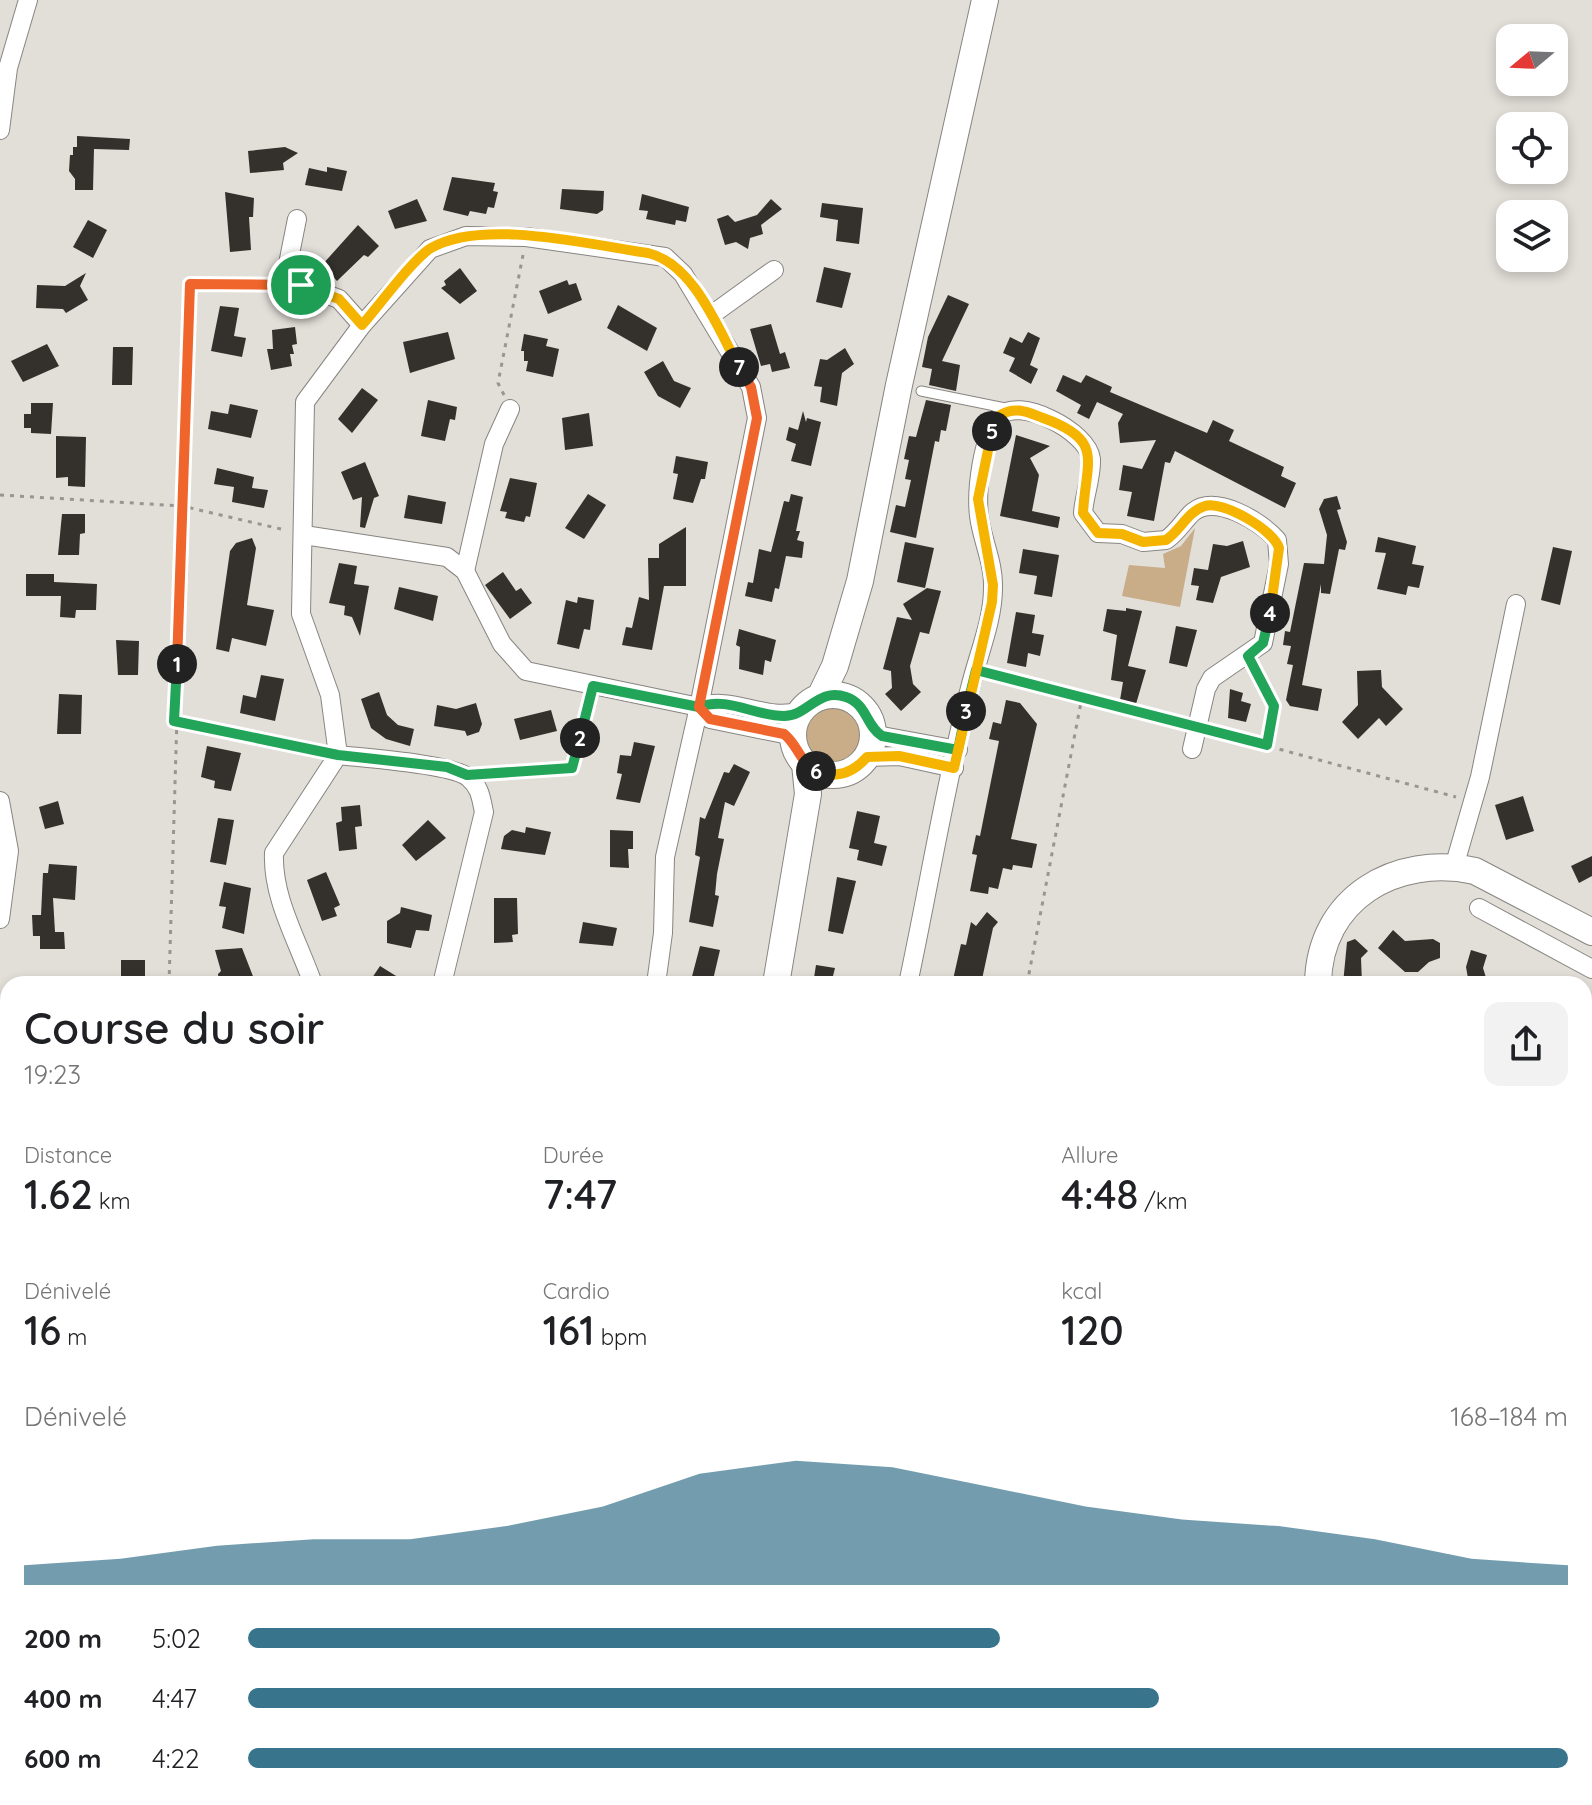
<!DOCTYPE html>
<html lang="fr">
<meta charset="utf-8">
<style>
:root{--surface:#fff;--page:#f2f2f2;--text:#202124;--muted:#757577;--accent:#38758c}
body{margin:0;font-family:Quicksand,sans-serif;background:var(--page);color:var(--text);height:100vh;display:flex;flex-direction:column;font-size:30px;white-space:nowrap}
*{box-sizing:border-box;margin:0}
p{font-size:26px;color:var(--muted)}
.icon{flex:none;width:44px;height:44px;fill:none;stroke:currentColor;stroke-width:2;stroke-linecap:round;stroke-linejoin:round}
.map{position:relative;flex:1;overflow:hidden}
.details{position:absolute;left:0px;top:976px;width:1592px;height:830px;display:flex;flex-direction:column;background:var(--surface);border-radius:24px 24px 0 0;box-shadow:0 4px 12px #0003}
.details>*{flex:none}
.needle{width:52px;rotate:251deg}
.fabs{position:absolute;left:1496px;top:24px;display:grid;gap:16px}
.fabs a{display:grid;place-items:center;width:72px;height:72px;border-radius:16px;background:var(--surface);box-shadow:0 4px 12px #0003;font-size:40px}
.pin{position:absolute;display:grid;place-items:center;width:68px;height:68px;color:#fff;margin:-34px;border:4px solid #fff;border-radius:50%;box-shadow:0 2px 8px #0007}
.km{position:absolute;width:40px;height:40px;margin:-20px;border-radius:50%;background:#222;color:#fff;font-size:22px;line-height:40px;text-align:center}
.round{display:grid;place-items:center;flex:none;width:84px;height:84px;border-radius:16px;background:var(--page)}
.overview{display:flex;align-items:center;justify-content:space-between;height:136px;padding:0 24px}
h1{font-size:44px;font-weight:600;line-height:60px}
.metrics{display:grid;grid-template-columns:repeat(3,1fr);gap:12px;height:136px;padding:8px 24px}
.metrics div{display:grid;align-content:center}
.metrics b{font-size:40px;font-weight:600}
.metrics small{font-size:22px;font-weight:400}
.metrics p{font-size:22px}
.chart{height:224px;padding:16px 24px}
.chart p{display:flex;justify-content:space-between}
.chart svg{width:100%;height:144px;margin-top:8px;fill:var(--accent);opacity:.7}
ul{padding:0 24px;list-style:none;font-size:26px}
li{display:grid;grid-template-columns:128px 96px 1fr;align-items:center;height:60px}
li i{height:20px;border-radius:10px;background:var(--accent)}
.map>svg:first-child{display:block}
.green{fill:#c8ad88}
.building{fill:#34312d}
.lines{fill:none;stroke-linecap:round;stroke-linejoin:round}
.lane-casing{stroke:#888580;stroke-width:11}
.street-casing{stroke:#888580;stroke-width:20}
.secondary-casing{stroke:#888580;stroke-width:28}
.path{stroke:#999692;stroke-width:3;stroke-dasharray:4 6;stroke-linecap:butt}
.lane{stroke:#fff;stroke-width:9}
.street{stroke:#fff;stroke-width:18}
.secondary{stroke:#fff;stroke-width:26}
.split-1-casing{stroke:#fff;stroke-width:16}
.split-2-casing{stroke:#fff;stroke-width:16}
.split-3-casing{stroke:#fff;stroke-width:16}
.split-4-casing{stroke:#fff;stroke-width:16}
.split-5-casing{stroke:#fff;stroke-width:16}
.split-6-casing{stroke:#fff;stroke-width:16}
.split-7-casing{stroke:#fff;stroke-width:16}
.split-8-casing{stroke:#fff;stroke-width:16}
.split-1{stroke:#f0652b;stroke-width:10}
.split-2{stroke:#22a559;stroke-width:10}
.split-3{stroke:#22a559;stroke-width:10}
.split-4{stroke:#22a559;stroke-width:10}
.split-5{stroke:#f5b400;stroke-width:10}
.split-6{stroke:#f5b400;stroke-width:10}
.split-7{stroke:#f0652b;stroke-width:10}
.split-8{stroke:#f5b400;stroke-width:10}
</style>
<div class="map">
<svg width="1592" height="1805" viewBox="0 0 1592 1805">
<rect width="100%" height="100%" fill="#e2ded8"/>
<g class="green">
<polygon points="1195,528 1180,607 1122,596 1129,565 1165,568 1163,554 1181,546"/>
<circle cx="834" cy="735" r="29"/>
<polygon points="0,1706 8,1708 8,1798 375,1798 404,1805 0,1805"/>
</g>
<g class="building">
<polygon points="77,136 130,139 129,150 94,149 93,190 75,190 75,179 69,171 70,155 73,155 73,147 77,147"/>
<polygon points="285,147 298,153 283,163 284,170 250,173 248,151"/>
<polygon points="327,167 347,171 342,191 305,185 309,168 327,172"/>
<polygon points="452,177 495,183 493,191 498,192 494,208 488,207 486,214 470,211 468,216 443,210"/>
<polygon points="562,189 604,191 603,210 597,214 560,209"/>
<polygon points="225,192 254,198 253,217 249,217 251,250 230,252"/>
<polygon points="642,194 689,207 686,222 676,220 675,225 646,219 648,211 639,210"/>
<polygon points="417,199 427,221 395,229 388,211"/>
<polygon points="771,199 782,209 761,225 763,234 750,238 748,249 736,242 725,245 717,219 728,215 735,222 757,215"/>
<polygon points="822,203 863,208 859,244 836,241 838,220 820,217"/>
<polygon points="88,220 107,230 93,258 73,247"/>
<polygon points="358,225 379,246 368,257 364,255 337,281 322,265"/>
<polygon points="824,267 851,273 842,308 816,302"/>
<polygon points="460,268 477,291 460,304 441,288 446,285 444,281"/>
<polygon points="86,273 80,286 88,300 66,313 63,309 36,308 37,285 65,286"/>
<polygon points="567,280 569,285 576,283 582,300 548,314 539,291"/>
<polygon points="948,295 969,304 942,361 960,365 956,391 929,385 932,369 922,367 928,337"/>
<polygon points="618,305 657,328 647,351 607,328"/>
<polygon points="220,306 239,308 234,336 246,338 242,357 211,351"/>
<polygon points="771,324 780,354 785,352 790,368 772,372 770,364 761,366 750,329"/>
<polygon points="295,327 297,344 292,345 294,354 290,354 292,366 271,370 267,349 273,349 272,330"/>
<polygon points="448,332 455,359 410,373 403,342"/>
<polygon points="1028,332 1040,338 1030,365 1038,369 1031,384 1009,371 1015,358 1003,353 1010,337 1022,343"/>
<polygon points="524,334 548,339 546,346 559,349 553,377 526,371 528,361 524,361 524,351 521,351"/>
<polygon points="47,344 59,366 23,382 11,361"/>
<polygon points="113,347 133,347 132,385 112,385"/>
<polygon points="845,348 854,364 842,373 837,406 820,402 822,387 814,386 820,359 827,360"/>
<polygon points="663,361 674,381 691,388 680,408 658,396 644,372"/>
<polygon points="1063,375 1081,383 1086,375 1112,387 1110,392 1207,433 1213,420 1234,430 1229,441 1284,467 1281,476 1296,483 1285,508 1175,451 1170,463 1165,462 1154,521 1127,516 1132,492 1119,490 1123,465 1142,469 1156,440 1120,443 1118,423 1123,414 1097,402 1089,419 1077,413 1081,405 1056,391"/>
<polygon points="362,388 378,400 352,433 338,419"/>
<polygon points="428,400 457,407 455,420 450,419 445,441 421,436"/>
<polygon points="926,400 951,405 946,431 941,430 939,442 935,441 916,538 890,532 896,505 905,507 911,480 905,479 909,460 904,459 909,436 916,437"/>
<polygon points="31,403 53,403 51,434 31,433 31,428 24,428 24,414 31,414"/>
<polygon points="230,404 258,410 251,438 208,429 211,411 228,414"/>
<polygon points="803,411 806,422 807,418 821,422 811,466 791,461 796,444 786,440 789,427 798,430"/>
<polygon points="589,413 593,446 565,450 562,418"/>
<polygon points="1016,435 1050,446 1030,458 1039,475 1032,511 1060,517 1058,528 1000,516"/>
<polygon points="56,436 86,437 85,487 68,486 68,477 56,478"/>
<polygon points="676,456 708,462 705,479 701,479 693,503 673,499 678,474 673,473"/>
<polygon points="365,462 379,496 374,498 365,528 360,527 362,497 353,500 341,472"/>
<polygon points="217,468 254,477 252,488 268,490 264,508 232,502 234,487 214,484"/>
<polygon points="510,478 537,483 530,517 526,516 524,522 505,518 507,512 500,511"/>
<polygon points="588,494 606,505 584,539 565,528"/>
<polygon points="791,494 803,497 796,531 800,531 797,540 804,542 802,558 786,556 779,589 775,588 772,602 745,596 748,582 753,583 759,549 771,552 784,501 789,502"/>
<polygon points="408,495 446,502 442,524 404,518"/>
<polygon points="1337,496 1341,509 1337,510 1347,542 1345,550 1339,549 1330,594 1321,593 1321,584 1302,685 1322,689 1318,711 1290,706 1286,700 1293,665 1287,664 1291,646 1283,645 1285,631 1290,632 1304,563 1324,564 1327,535 1319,509 1324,499"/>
<polygon points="62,514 85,514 85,533 80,534 79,555 58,555"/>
<polygon points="686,527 686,586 664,586 652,650 622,645 626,627 632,628 639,597 649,600 648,558 659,558 659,544"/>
<polygon points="1378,537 1416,546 1412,564 1424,566 1419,588 1408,586 1406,595 1377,589 1386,553 1375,552"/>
<polygon points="252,538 256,548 247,605 274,610 266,646 232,638 229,652 216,649 230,551 236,543"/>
<polygon points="1243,541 1250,567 1221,577 1213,603 1196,600 1199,586 1191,585 1194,568 1208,570 1213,544 1227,546"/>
<polygon points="905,542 934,548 925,588 897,582"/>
<polygon points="1553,547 1572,551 1560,605 1541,600"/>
<polygon points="1023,549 1059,555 1052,597 1034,594 1037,576 1019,573"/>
<polygon points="339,563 357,566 354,584 369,586 360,636 352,617 344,615 345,606 329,603"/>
<polygon points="503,572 516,591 521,588 532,603 510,619 485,585"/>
<polygon points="26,574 54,574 54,582 97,584 96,610 76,610 75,618 60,617 61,596 26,596"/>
<polygon points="399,587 438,596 433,621 394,609"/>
<polygon points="927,588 941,591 929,634 920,632 910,666 913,684 921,692 901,711 885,694 892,688 891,671 883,669 897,617 912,620 903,604"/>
<polygon points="578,597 594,600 590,630 584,629 579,649 557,644 566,600 577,603"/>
<polygon points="1126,608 1142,611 1128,666 1146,670 1136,704 1120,700 1123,682 1111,680 1117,635 1103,631 1107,609 1126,611"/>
<polygon points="1016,612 1035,615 1032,633 1044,635 1040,656 1028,653 1026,667 1007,663"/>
<polygon points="1176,626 1197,630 1187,667 1169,663"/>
<polygon points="739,629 776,640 771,662 765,660 763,675 739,669 740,647 736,645"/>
<polygon points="116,640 139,641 138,675 118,675"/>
<polygon points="1381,670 1382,687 1403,709 1386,726 1379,718 1358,739 1342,722 1358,705 1357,671"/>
<polygon points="261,675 284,679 275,721 240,713 243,695 256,698"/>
<polygon points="1230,689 1243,693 1241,701 1251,704 1246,722 1228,718"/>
<polygon points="379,692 387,715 398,725 414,729 410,746 386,739 371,728 361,699"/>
<polygon points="59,694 82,695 81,734 57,734"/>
<polygon points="1006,700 1020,703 1037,724 1011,839 1037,844 1032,868 1013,865 1012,870 1003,868 998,889 989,887 988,894 970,891 977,855 972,854 976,835 980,836 999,741 989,739 993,722 1001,724"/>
<polygon points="476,703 482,724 479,732 467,736 465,731 434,726 437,705 456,709"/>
<polygon points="551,710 557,731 520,740 514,719"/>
<polygon points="634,742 655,746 640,803 616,799 622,774 617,773 620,755 631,756"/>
<polygon points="207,746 241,753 231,791 214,788 215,781 201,777"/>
<polygon points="734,764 750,772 734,806 725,802 718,838 724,839 717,874 715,895 719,896 713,927 689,922 700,857 695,855 700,817 705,819 724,772 729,773"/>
<polygon points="1523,796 1534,831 1506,840 1495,805"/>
<polygon points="58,801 64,824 45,829 39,807"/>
<polygon points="360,805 362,826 355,827 357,849 339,851 336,823 342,821 341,807"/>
<polygon points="857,811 880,816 874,843 887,846 882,866 857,860 859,850 849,848"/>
<polygon points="218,818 234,820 226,865 210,862"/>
<polygon points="428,820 446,838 416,861 402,845"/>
<polygon points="526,827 551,832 545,855 501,849 504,836 512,830 525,833"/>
<polygon points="610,830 633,831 633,849 628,849 629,868 610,867"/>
<polygon points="1592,856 1592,876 1579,883 1571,866"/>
<polygon points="49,864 77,866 75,900 53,898 55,932 64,932 65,949 40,949 40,936 33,936 32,915 41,915 43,873 48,873"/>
<polygon points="326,872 340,905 334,908 337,916 322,921 307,880"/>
<polygon points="837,877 856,881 843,934 828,931"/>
<polygon points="224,882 251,888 244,934 222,928 226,907 219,906"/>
<polygon points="494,898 517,898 518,934 512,935 513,942 494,943"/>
<polygon points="401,907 432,915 429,931 416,930 411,948 387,943 387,921 400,913"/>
<polygon points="987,912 998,922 993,928 981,984 952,984 961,944 966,945 971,922 976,926"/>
<polygon points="583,922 617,928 613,946 579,943"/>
<polygon points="1393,930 1405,941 1433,939 1440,943 1440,958 1429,962 1418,972 1405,972 1378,948"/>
<polygon points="1355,939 1368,951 1361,958 1362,984 1343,984 1347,942"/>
<polygon points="700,946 720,950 712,984 690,984"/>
<polygon points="242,948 256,984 219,984 218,974 221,971 215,950"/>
<polygon points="1471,950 1487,955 1483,968 1488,984 1469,984 1466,967"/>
<rect x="121" y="960" width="24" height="24"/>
<polygon points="816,965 835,968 833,976 839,984 813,984"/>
<polygon points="380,966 409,984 381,984 372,978"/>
</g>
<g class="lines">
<g class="lane-casing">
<g id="lane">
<polyline points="921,391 1010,409"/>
<polyline points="551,1805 553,1798"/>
</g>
</g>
<g class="street-casing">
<g id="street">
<polyline points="0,130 8,68 28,0"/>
<polyline points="297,219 287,269 301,285 339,299 362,325"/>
<polyline points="710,316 774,270"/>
<path d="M304 535 447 557 465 571 502 644 526 671 699 707C732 695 766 722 800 711"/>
<polyline points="465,571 494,444 510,409"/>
<polyline points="699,707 710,719 784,734 793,741"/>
<polyline points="873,730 882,736 958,750"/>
<path d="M338 755C364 758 454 764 469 778 480 787 481 798 484 812L442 984"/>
<polyline points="867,757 899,756 954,768"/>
<polyline points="0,801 9,851 0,919"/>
<polyline points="1454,867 1480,777 1516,604"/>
<polyline points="1479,908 1592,969"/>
<path d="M313 984C298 941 272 898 274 853L338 755 330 695 301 614 305 402 362 325 430 249 466 236 526 237 665 257 683 274 751 387 757 418 699 707 665 857 663 933 656 984"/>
<path d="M908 984C929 886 945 785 970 688 978 655 993 621 993 588 994 563 982 540 979 516 976 490 982 439 999 417 1017 395 1088 431 1091 459 1092 476 1084 496 1083 513L1098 533 1122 534 1143 542 1166 540C1178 532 1183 521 1193 512 1215 494 1261 521 1277 540L1279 564 1263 643 1212 678 1206 689 1192 749"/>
<polyline points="1584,1051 1592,1029"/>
</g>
</g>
<g class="secondary-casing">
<g id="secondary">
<circle cx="833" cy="735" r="40"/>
<polyline points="820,697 835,666 860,581 899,385 985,0"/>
<polyline points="776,984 808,794 805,764"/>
<path d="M1318 984C1319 898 1396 854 1475 871L1592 932"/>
<polyline points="0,1132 8,1132"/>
<polyline points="0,1155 8,1150"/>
<polyline points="693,1805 694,1798"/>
</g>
</g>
<g class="path">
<polyline points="504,395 498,383 523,255"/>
<polyline points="0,495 182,506 285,530"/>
<polyline points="1255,671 1274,706 1267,745"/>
<polyline points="991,674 1182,722"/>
<polyline points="174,721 319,751"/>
<polyline points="1212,731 1456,797"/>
<polyline points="487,774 572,768 589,700"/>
<polyline points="169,984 190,284 278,285"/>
<polyline points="1027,984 1082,697"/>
<polyline points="0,1445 8,1438"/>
<polyline points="0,1739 8,1736"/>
<polyline points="335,1798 361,1805"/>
<polyline points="1199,1798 1202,1805"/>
<polyline points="1368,1798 1386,1805"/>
<polyline points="330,1805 330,1798"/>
<polyline points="440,1805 441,1798"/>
</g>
<use href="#lane" class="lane"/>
<use href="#street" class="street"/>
<use href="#secondary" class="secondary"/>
</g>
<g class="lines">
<g class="split-1-casing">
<polyline id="split-1" points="177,664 190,284 301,285"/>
</g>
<g class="split-2-casing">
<polyline id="split-2" points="177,664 174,721 338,755 447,767 467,775 572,768 580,738"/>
</g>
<g class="split-3-casing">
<path id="split-3" d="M580 738 593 686 699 707C728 696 754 716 784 716 808 716 818 687 846 697 867 704 866 726 882 736L958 750 966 711"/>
</g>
<g class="split-4-casing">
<polyline id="split-4" points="966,711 976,670 1267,745 1274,706 1248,656 1263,643 1270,613"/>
</g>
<g class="split-5-casing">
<path id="split-5" d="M992 431 1000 415C1016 406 1027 412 1043 418 1105 440 1086 460 1083 513L1098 533 1122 534 1143 542 1166 540C1180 531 1188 511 1205 506 1222 500 1274 530 1279 548L1270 613"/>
</g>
<g class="split-6-casing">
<path id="split-6" d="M816 771C836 779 853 773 867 757L899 756 954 768 992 602 993 585 978 499 992 431"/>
</g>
<g class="split-7-casing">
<path id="split-7" d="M739 367 751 387 757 418 699 707 710 719 784 734C798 745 799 761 816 771"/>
</g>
<g class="split-8-casing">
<path id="split-8" d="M301 285 339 299 362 325C378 307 413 259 431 248 483 218 591 245 648 253 694 264 718 329 739 367"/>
</g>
<use href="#split-1" class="split-1"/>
<use href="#split-2" class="split-2"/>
<use href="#split-3" class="split-3"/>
<use href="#split-4" class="split-4"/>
<use href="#split-5" class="split-5"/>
<use href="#split-6" class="split-6"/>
<use href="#split-7" class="split-7"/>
<use href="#split-8" class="split-8"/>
</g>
</svg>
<div class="fabs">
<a><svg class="needle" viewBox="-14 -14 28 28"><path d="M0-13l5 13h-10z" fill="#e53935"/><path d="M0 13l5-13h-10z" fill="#757577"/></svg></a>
<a><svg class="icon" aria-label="locate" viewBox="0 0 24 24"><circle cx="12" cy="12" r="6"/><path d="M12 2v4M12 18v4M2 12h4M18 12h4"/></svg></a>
<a><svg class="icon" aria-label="layers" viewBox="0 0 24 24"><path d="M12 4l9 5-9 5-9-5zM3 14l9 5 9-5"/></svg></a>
</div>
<div class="pin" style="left:301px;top:285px;background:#1e9e55"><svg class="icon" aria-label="arrive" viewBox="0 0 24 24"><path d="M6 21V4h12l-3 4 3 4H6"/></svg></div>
<b class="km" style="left:177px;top:664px">1</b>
<b class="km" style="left:580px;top:738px">2</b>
<b class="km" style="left:966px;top:711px">3</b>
<b class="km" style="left:1270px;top:613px">4</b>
<b class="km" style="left:992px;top:431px">5</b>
<b class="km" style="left:816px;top:771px">6</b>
<b class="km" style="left:739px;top:367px">7</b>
<section class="details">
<div class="overview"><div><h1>Course du soir</h1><p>19:23</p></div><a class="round"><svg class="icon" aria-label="share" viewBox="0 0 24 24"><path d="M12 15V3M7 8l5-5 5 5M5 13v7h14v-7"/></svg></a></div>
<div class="metrics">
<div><p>Distance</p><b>1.62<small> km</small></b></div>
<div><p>Durée</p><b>7:47</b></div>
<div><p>Allure</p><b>4:48<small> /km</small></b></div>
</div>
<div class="metrics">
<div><p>Dénivelé</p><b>16<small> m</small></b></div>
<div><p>Cardio</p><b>161<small> bpm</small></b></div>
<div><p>kcal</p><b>120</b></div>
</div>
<div class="chart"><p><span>Dénivelé</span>168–184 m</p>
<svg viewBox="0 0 160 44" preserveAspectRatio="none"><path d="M0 44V38L10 36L20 32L30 30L40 30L50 26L60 20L70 10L80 6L90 8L100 14L110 20L120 24L130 26L140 30L150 36L160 38V44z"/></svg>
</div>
<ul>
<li><b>200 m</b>5:02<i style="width:57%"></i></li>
<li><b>400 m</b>4:47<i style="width:69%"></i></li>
<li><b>600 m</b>4:22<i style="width:100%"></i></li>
</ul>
</section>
</div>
